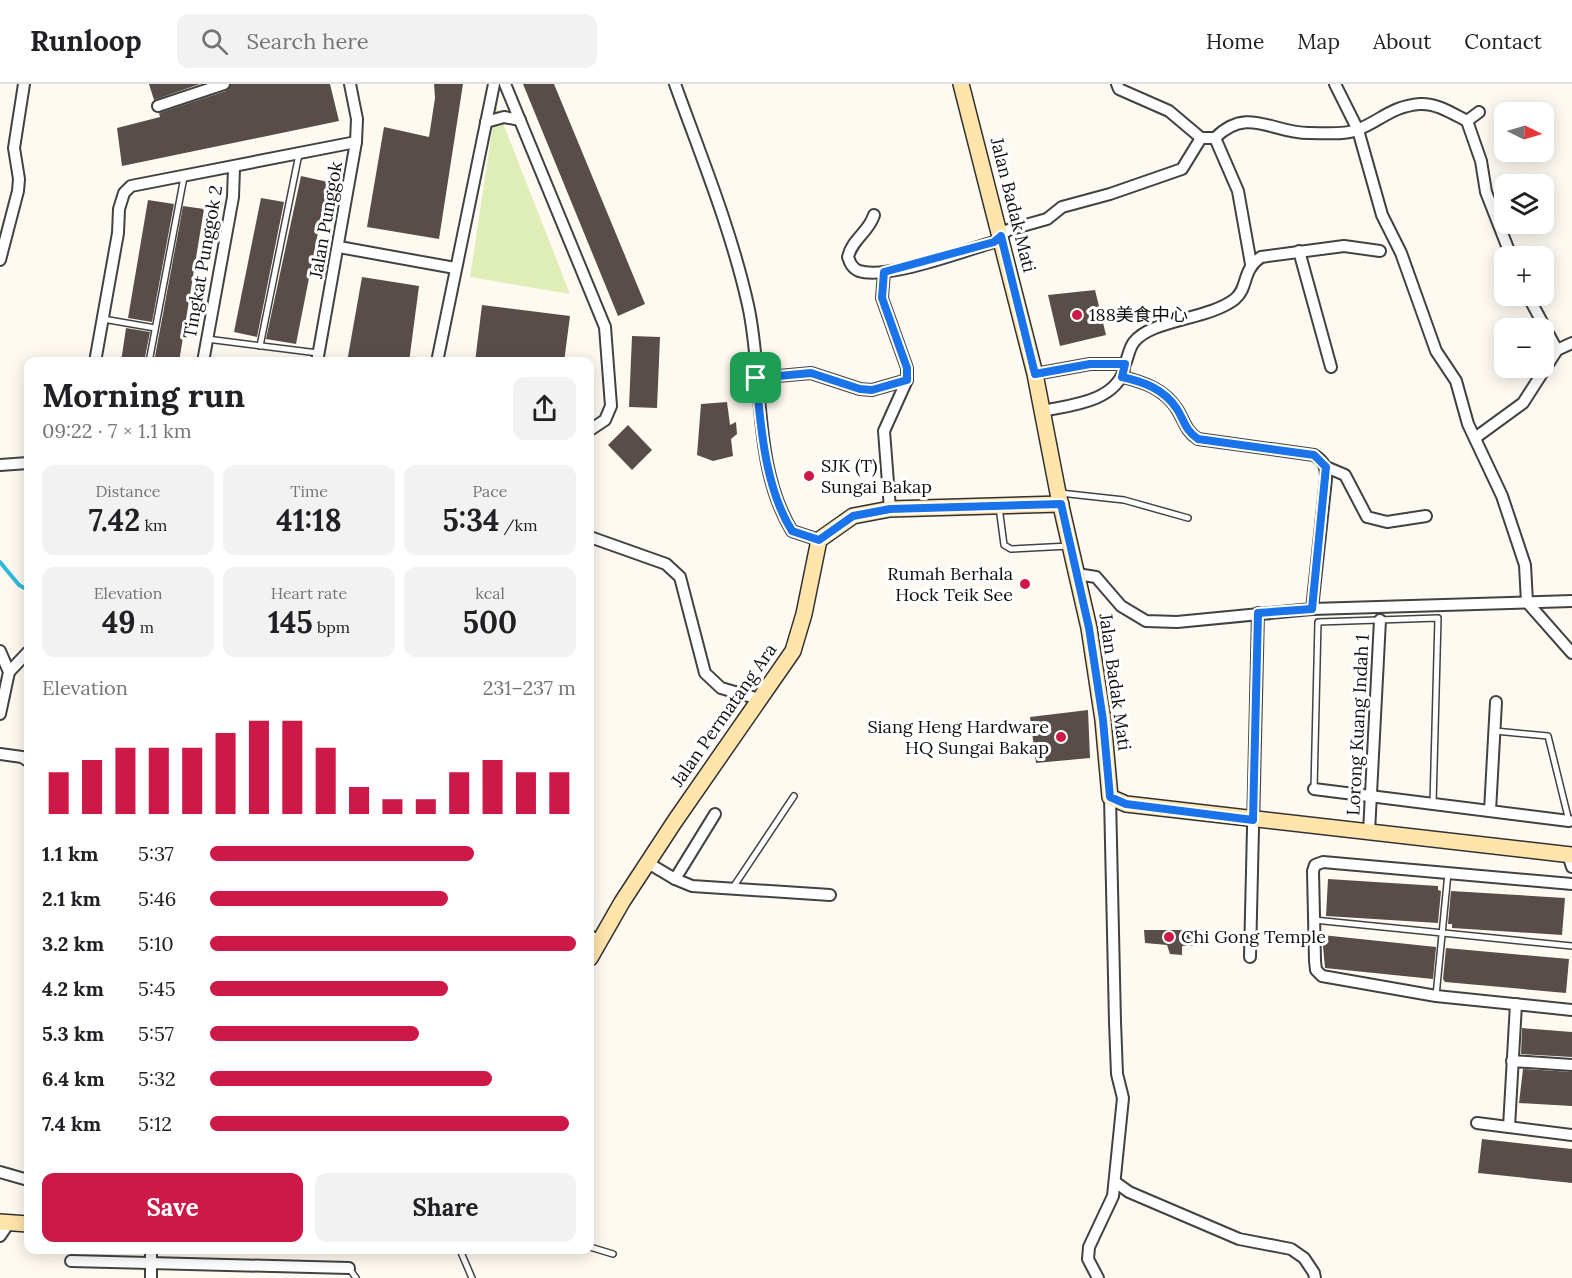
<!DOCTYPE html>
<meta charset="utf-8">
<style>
:root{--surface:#fff;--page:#f2f2f2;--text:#202124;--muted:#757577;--line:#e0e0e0;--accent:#cd1947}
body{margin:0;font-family:Lora,"Noto Sans SC",serif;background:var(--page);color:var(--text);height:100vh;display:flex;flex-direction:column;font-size:22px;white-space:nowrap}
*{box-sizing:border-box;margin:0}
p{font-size:20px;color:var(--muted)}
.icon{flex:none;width:33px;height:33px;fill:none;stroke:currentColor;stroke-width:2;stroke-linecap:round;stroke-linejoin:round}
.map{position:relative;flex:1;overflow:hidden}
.panel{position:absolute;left:24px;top:273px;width:570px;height:897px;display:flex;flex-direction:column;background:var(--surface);border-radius:12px;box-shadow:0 3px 15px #0003}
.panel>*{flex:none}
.needle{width:39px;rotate:95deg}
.buttons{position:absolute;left:1494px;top:18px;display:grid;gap:12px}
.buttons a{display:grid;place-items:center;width:60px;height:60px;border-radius:12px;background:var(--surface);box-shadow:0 3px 15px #0003;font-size:30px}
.pin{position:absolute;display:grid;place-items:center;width:51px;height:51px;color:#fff;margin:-26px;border-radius:12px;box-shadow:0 3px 9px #0006}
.round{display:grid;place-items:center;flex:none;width:63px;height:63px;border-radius:12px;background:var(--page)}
.headline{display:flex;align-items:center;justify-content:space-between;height:102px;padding:0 18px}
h1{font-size:33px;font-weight:700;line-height:45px}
.stats{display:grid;grid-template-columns:repeat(3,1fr);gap:9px;height:102px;padding:6px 18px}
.stats div{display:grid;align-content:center;border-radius:12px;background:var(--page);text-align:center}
.stats b{font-size:30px;font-weight:700}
.stats small{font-size:16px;font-weight:400}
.stats p{font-size:16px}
.chart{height:168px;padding:12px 18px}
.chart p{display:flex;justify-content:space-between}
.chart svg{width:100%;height:108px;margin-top:6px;stroke:var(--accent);stroke-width:6}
.primary-button{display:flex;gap:12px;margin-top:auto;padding:12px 18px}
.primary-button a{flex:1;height:69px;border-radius:12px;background:var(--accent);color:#fff;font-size:24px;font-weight:700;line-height:69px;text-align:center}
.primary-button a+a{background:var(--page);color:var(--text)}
ul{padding:0 18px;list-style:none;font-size:20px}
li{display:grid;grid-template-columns:96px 72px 1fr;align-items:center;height:45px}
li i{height:15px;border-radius:8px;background:var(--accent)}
header{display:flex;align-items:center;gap:36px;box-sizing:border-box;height:84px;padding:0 30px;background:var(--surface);border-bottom:2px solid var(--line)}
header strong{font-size:28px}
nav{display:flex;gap:33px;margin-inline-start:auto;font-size:21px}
.search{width:420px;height:54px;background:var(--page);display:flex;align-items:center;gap:15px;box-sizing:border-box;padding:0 21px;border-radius:12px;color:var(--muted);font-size:22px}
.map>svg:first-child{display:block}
.green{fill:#dfeeb7}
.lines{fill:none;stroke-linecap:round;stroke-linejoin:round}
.stream{stroke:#31b9da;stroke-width:4}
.building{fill:#594d4a}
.service-casing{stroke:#424242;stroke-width:8}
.minor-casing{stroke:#424242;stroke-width:14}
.secondary-casing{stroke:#313131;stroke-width:18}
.service{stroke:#fff;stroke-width:5}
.minor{stroke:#fff;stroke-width:10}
.secondary{stroke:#ffe5ac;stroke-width:15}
.route-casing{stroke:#fff;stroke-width:12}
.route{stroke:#1a73e8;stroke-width:8}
.poi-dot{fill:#cd1947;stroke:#fff;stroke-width:2}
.labels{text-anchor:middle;stroke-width:6;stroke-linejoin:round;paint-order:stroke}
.street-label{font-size:18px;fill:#0f0f0f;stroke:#fff}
.poi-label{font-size:18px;fill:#0f0f0f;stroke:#fff;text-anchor:start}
</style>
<header>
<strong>Runloop</strong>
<div class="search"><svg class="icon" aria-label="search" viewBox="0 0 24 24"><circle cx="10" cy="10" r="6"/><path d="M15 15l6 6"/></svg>Search here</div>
<nav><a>Home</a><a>Map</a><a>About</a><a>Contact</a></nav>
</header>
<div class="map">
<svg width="1572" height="1194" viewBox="0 0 1572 1194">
<rect width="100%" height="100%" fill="#fffaf1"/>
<polygon class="green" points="496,21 570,210 470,193"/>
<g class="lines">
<polyline class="stream" points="0,478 19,501 28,506"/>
</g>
<g class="building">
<polygon points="149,0 200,0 154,16"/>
<polygon points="231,0 330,0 339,37 122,82 117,44 160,33 159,29 226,7"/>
<polygon points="434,0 463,0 439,155 367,143 384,43 429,53 435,14"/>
<polygon points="523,0 554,0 645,220 618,232"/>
<polygon points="301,92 328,98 296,260 266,255"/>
<polygon points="261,114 284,118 257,253 234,248"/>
<polygon points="148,116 174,120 152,238 128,234"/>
<polygon points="183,122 204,125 179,278 154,278"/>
<polygon points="362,193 419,202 409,278 347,278"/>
<polygon points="1095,206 1106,251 1060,262 1048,211"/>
<polygon points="482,221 570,232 564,278 475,278"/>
<polygon points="126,244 150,248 144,278 121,278"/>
<polygon points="632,252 660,253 657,324 629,323"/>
<polygon points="727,318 730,341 736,338 737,350 731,355 733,372 713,377 697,371 701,320"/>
<polygon points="628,341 652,366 632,386 608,361"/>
<polygon points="1088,626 1090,674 1036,679 1030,633"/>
<polygon points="1328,795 1438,802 1438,806 1441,807 1438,839 1326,832"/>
<polygon points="1451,807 1565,814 1562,851 1452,844 1452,840 1448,840"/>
<polygon points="1144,846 1194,846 1195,862 1182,862 1182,871 1170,870 1167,861 1145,859"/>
<polygon points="1322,851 1436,863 1433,895 1325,884"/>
<polygon points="1446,864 1569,875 1566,909 1445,898 1443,895"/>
<polygon points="1522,944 1572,948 1572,973 1521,970"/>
<polygon points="1523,985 1572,988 1572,1022 1519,1019"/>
<polygon points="1482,1055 1572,1065 1572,1099 1478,1089"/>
</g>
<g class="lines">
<g class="service-casing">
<g id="service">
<polyline points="103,235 155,244"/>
<polyline points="207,255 318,269"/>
<polyline points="260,262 299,70"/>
<polyline points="149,278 184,93"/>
<polyline points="1060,409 1124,416 1188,434"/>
<polyline points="999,423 1004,461 1011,465 1069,462"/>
<polyline points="1495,647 1548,652 1569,737"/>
<polyline points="1314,705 1318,538 1438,534 1433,720"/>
<polyline points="732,805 794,712"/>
<polyline points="1314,836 1572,862"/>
<polyline points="1436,912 1448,789"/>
<polyline points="590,1163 613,1170"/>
<polyline points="460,1166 472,1194"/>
<polyline points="349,1184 356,1194"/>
</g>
</g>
<g class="minor-casing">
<g id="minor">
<polyline points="505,0 605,243 611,322 605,336 590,346"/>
<path d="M675 0C701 72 731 145 748 221 764 292 752 382 792 447L819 456"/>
<polyline points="1117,0 1119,5 1169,27 1201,54 1215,54 1238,107 1251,180"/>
<polyline points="1335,0 1358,46 1382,131 1401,169 1436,267 1456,297 1468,340 1502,412 1525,481 1527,518 1572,569"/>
<polyline points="158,22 224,0"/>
<polyline points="1467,37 1481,77 1486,108 1511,172"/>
<polyline points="486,38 504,33 520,36"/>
<path d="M1215 54C1248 21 1273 50 1310 49 1324 49 1344 51 1357 46 1380 37 1392 22 1420 20 1437 19 1453 30 1467 37L1479 28"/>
<path d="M874 131C869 148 852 155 848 173 850 179 852 184 859 187 887 196 964 167 994 158L1008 146 1047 135 1062 123 1110 110 1182 85 1201 54"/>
<polyline points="339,163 455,184"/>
<polyline points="1299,167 1331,283"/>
<polyline points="0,176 18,107 19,95 14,64 24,0"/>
<polyline points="884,188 882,214 907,284 907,296 884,347 890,425"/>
<polyline points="1528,212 1557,266"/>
<polyline points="95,278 118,149 119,125 124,109 131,102 356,58"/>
<polyline points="203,278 233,113 234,84"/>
<polyline points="317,278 356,58 357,35 350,0"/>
<polyline points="437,278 494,0"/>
<path d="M1035 290 1090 280H1125C1128 274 1129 264 1134 258 1152 235 1208 236 1235 215 1249 203 1241 187 1261 173L1344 162 1380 167"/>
<polyline points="756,294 811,289 860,305 872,306 907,296"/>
<path d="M1043 327C1070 321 1114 318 1124 286"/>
<polyline points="1475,354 1523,319 1557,266 1572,259"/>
<polyline points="0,381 28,379"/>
<polyline points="1326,383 1345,391 1367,433 1387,438 1426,432"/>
<polyline points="590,453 666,480 680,493 705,589 721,604 759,615"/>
<path d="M1077 490 1096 493 1121 522 1146 537 1177 538 1312 525 1326 395C1326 383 1325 378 1314 371L1198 355C1185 346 1185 338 1177 325 1164 305 1144 298 1122 293"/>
<polyline points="1312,525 1572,517"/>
<polyline points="0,567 9,588 0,630"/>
<polyline points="9,588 28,568"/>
<polyline points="0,670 22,673 28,677"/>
<polyline points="1314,705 1569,737"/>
<polyline points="1490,727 1496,618"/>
<polyline points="1369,748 1380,536"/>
<polyline points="1568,771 1572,783"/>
<polyline points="648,779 675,795 692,802 830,811"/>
<polyline points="675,795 715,730"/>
<polyline points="1572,800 1323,778 1315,781 1313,787 1315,877 1316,886 1322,892 1436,912 1572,926"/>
<polyline points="590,852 598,856"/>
<polyline points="1250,873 1258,529"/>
<polyline points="1512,977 1572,981"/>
<polyline points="1477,1039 1572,1051"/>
<polyline points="1509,1043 1516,920"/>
<polyline points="0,1088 28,1096"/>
<polyline points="1115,1098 1129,1108 1239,1155 1291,1165 1304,1174 1314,1189 1315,1194"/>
<polyline points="0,1152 9,1139"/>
<polyline points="151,1166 151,1194"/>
<polyline points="71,1177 349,1184"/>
<polyline points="1098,1194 1088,1175 1089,1163 1113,1112 1123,1014 1117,990 1115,938 1110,713"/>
</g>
</g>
<g class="secondary-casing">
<g id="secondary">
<polyline points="961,0 1035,290 1058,409 1089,544 1103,636 1110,713 1126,720 1572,771"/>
<polyline points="590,874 622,818 675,737 793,567 804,530 819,456 853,432 890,425 1061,420"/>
<polyline points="0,1138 28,1140"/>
</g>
</g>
<use href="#service" class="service"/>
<use href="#minor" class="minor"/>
<use href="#secondary" class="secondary"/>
</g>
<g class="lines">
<g class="route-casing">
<path id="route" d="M1001 152 1035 290 1090 280H1125L1122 293C1144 298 1164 305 1177 325 1185 338 1185 346 1198 355L1314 371 1326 383 1312 525 1258 529 1253 736 1126 720 1110 713 1103 636 1089 544 1061 420 890 425 853 432 819 456 792 447C765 404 761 344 756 294L811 289 860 305 872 306 907 296V284L882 214 884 188 994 158Z"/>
</g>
<use href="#route" class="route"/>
</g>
<g class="poi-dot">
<circle cx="1077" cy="231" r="6"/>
<circle cx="809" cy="392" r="6"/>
<circle cx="1025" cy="500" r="6"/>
<circle cx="1061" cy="653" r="6"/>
<circle cx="1169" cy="853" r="6"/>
</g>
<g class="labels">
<g class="street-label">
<text transform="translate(1013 121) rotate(76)" y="6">Jalan Badak Mati</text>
<text transform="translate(326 136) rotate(-80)" y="6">Jalan Punggok</text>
<text transform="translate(203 178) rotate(-80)" y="6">Tingkat Punggok 2</text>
<text transform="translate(1115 598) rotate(82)" y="6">Jalan Badak Mati</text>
<text transform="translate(724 631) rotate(-55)" y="6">Jalan Permatang Ara</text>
<text transform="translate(1358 641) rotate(-87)" y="6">Lorong Kuang Indah 1</text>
</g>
<g class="poi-label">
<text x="1089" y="237">188美食中心</text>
<text x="821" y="388">SJK (T)<tspan x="821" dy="21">Sungai Bakap</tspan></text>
<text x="1013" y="496" text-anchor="end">Rumah Berhala<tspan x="1013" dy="21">Hock Teik See</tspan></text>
<text x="1049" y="649" text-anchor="end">Siang Heng Hardware<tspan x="1049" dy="21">HQ Sungai Bakap</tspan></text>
<text x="1181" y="859">Chi Gong Temple</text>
</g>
</g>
</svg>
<div class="buttons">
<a><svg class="needle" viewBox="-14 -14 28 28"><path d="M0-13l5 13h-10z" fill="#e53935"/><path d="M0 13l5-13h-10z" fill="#757577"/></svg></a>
<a><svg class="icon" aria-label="layers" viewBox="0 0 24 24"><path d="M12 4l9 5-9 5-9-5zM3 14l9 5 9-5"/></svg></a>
<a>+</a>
<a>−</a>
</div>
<div class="pin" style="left:756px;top:294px;background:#1e9e55"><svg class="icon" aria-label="arrive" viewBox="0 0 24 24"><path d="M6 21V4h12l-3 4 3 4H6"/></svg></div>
<section class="panel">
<div class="headline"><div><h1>Morning run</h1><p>09:22 · 7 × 1.1 km</p></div><a class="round"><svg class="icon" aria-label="share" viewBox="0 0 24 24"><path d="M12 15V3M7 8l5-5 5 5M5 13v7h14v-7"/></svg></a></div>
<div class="stats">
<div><p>Distance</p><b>7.42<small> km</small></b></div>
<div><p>Time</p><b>41:18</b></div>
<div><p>Pace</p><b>5:34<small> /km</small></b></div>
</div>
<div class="stats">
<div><p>Elevation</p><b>49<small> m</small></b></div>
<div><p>Heart rate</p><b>145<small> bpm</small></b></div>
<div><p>kcal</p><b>500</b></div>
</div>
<div class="chart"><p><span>Elevation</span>231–237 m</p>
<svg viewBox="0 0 160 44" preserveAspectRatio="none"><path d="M5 44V27M15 44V22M25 44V17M35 44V17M45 44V17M55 44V11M65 44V6M75 44V6M85 44V17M95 44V33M105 44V38M115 44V38M125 44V27M135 44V22M145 44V27M155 44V27"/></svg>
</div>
<ul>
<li><b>1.1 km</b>5:37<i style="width:72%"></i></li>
<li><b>2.1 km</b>5:46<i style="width:65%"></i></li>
<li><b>3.2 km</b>5:10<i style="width:100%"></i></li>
<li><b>4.2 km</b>5:45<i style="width:65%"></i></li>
<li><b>5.3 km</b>5:57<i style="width:57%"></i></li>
<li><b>6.4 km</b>5:32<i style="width:77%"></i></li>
<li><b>7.4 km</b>5:12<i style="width:98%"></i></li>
</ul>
<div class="primary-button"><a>Save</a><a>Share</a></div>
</section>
</div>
